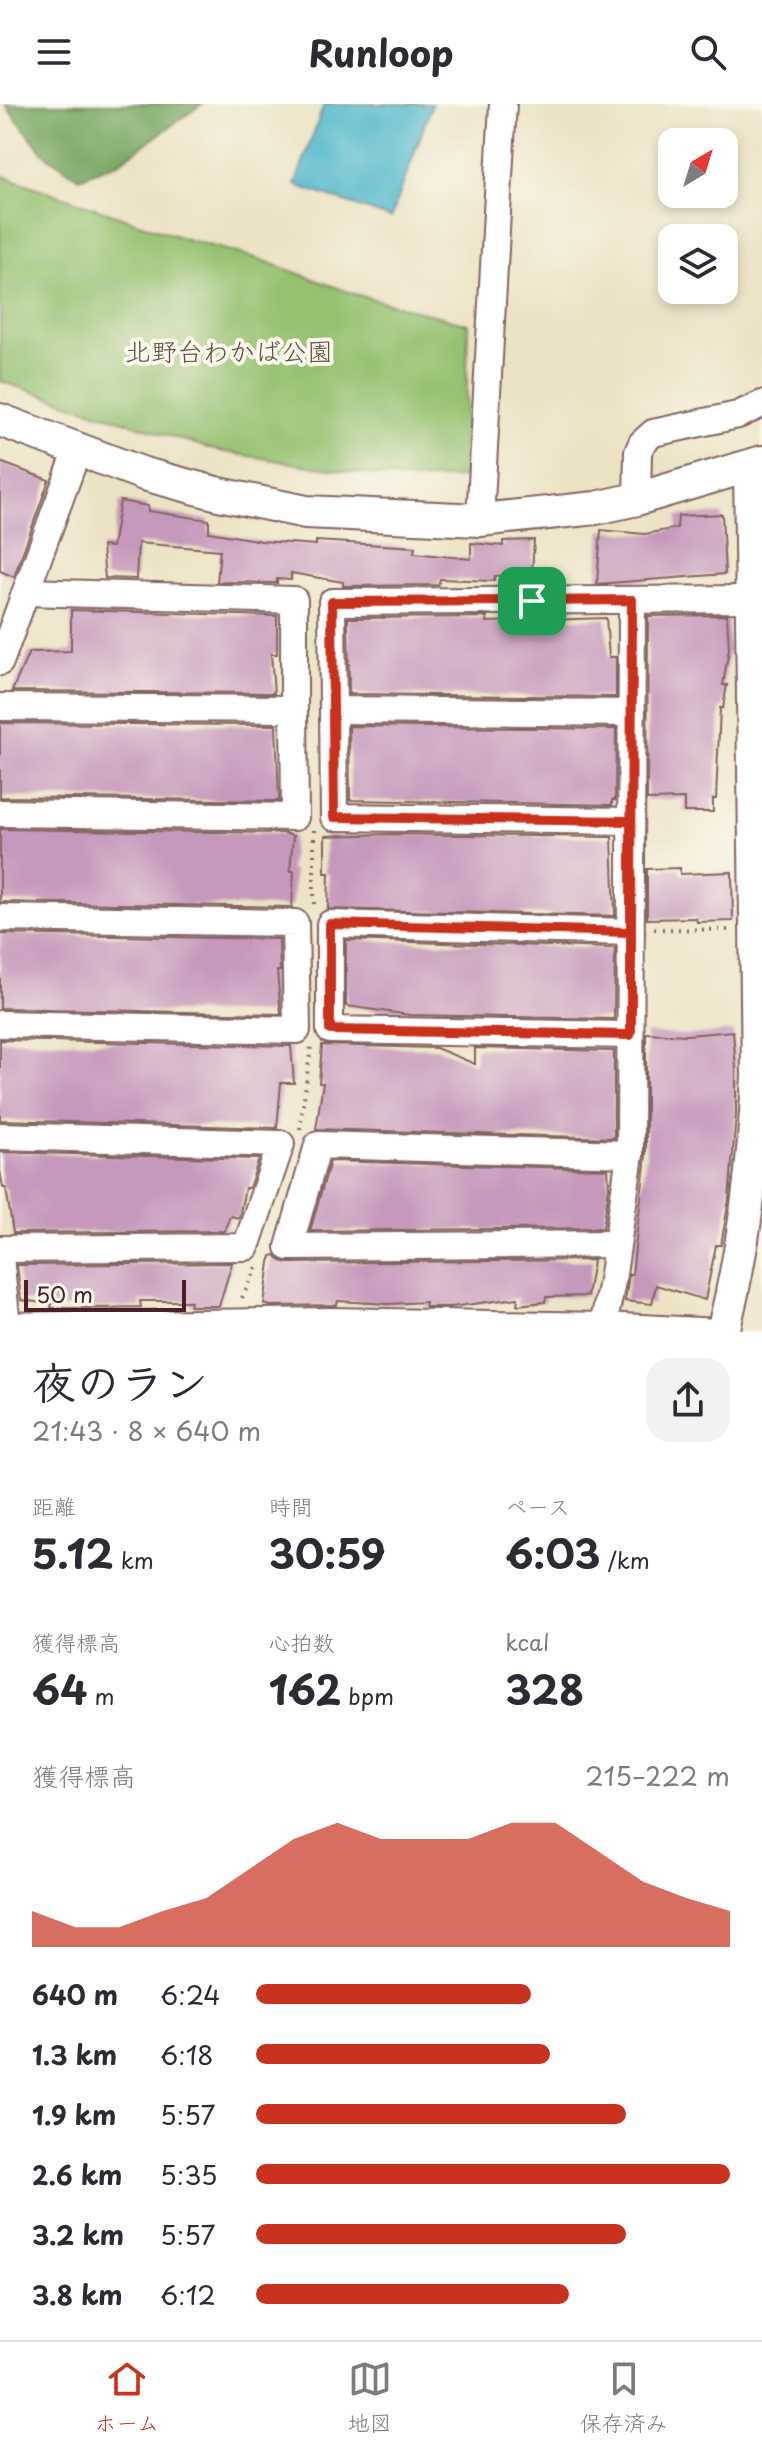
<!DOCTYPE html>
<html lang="ja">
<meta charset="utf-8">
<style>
:root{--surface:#fff;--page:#f2f2f3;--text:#2b2b33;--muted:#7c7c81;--line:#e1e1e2;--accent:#c8321e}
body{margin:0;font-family:"Playpen Sans","Klee One",sans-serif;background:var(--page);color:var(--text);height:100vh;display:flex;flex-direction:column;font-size:30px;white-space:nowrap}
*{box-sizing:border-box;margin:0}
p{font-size:26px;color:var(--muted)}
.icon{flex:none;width:44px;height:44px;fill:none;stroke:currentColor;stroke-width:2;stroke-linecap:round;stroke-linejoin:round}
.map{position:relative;height:1228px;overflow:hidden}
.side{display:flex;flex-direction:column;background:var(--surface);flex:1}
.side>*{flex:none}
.needle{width:52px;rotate:38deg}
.controls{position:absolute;left:658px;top:24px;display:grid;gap:16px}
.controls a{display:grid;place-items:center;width:80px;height:80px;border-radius:16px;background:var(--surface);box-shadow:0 4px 12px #0003;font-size:40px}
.scale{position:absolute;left:24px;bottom:20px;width:162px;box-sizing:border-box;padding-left:8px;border:4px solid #4a1f2b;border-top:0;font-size:22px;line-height:28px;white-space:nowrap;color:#4a1f2b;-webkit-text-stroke:6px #fbf7ec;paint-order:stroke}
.pin{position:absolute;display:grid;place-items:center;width:68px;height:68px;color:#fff;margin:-34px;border-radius:16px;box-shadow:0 4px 12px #0006}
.round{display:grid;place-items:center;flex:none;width:84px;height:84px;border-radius:24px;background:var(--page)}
.headline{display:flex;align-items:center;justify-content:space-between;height:136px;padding:0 32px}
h1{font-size:44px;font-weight:700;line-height:60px}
.stats{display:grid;grid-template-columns:repeat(3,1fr);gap:12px;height:136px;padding:8px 32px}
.stats div{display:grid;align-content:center}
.stats b{font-size:40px;font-weight:700}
.stats small{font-size:22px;font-weight:400}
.stats p{font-size:22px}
.chart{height:224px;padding:16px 32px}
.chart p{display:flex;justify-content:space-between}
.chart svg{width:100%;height:144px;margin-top:8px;fill:var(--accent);opacity:.7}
ul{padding:0 32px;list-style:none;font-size:26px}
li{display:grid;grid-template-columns:128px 96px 1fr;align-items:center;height:60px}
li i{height:20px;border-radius:10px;background:var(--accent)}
header{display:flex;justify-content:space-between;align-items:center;height:104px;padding:0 32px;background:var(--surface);font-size:36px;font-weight:700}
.tab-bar{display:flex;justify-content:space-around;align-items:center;height:112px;border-top:2px solid var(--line);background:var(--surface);font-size:22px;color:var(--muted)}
.tab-bar a{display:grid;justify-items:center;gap:4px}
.tab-bar .on{color:var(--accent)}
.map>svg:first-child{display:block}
.green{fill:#95c16f;stroke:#70704d;stroke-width:2}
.forest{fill:#78a762;stroke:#616346;stroke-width:2}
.water{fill:#4cb6ca;stroke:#4b6a7a;stroke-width:2}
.building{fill:#c698bb}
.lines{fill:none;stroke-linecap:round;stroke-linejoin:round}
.minor-casing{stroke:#836461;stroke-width:30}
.tertiary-casing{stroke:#836461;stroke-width:36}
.path{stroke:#836461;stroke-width:4;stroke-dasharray:2 6;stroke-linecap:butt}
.minor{stroke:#fff;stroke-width:26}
.tertiary{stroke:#fff;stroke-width:32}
.route-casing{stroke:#fff;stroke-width:16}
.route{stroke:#c8321e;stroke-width:10}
.labels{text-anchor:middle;stroke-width:8;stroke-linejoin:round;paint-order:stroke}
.park-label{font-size:26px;fill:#60503f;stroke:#fbf7ec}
</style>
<header><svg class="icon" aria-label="menu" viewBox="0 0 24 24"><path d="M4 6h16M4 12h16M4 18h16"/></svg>Runloop<svg class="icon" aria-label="search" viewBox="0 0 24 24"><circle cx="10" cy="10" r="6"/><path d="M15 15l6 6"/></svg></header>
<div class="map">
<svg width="762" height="1228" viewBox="0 0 762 1228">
<rect width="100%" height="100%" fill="#fbf7ec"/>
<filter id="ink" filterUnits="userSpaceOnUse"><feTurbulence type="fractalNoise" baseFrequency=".0125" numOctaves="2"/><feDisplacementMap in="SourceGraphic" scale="16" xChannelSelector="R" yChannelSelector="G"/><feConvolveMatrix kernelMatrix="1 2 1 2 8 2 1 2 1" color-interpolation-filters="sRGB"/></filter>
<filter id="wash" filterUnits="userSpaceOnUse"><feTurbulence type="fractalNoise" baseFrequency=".006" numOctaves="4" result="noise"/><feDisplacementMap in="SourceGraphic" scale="32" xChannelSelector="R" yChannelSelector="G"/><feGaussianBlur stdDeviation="1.8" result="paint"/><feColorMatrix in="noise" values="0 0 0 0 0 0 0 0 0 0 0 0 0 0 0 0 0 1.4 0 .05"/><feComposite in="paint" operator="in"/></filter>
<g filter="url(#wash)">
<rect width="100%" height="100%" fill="#ece3c4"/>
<polygon class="green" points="0,71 182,134 259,155 354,190 468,220 465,373 413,376 322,364 214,346 0,277"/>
<polygon class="forest" points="5,0 202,0 118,59 79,74 44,50"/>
<polygon class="water" points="324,0 432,0 391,114 295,81"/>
<g id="blocks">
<g class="building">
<polygon points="0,358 49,376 14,473 0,467"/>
<polygon points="120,397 148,402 148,407 209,416 209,428 262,437 316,441 316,437 415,443 414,449 471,455 471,439 503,442 503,437 534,436 532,469 495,472 494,477 440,475 438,481 343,482 343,478 291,469 291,476 277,475 277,479 217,478 220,446 138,439 136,475 105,474 102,442 112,443"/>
<polygon points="722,410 725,470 597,480 601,426 645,430 677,424 678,412"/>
<polygon points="71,506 277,512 277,550 271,550 274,589 12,587 29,548 71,547"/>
<polygon points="727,511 729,545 723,581 727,581 723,604 720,604 716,695 713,695 713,708 684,708 684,695 647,696 648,512"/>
<polygon points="487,513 487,518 606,514 609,553 616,553 616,593 349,590 348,514"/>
<polygon points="0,619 276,621 279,697 0,693"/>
<polygon points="349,622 616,625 615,696 612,696 612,701 350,696"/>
<polygon points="0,725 284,729 293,732 290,767 294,767 292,803 0,798"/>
<polygon points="390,730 612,733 615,812 328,805 329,769 325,769 325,732"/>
<polygon points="680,764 680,770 732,768 733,817 697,818 696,814 647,815 647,765"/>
<polygon points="0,830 279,835 280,867 277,867 281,910 0,904"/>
<polygon points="346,836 615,844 614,915 410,911 346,902"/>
<polygon points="733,927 736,965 736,1010 729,1096 721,1141 716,1141 705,1196 656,1181 652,1200 625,1197 629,1170 632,1170 646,1051 646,929 688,931"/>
<polygon points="0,936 291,942 294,979 281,979 277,1024 0,1016"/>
<polygon points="322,941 436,944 475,960 475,944 614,947 614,1034 316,1025 323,979 319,979"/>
<polygon points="0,1048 259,1055 249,1084 245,1084 239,1114 230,1112 224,1127 13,1129 6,1084 3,1084 0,1066"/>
<polygon points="330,1057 608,1065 609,1084 603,1124 310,1127"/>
<polygon points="275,1151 281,1157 289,1159 593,1156 587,1192 546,1193 545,1198 517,1201 518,1194 451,1203 425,1203 425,1198 388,1200 338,1197 337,1201 271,1202 264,1200 271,1152"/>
<polygon points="232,1159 219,1202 190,1202 191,1197 140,1197 141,1203 94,1204 51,1204 52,1200 21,1196 17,1161"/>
</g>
</g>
</g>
<g filter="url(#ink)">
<use href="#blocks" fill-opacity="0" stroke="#836461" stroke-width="2"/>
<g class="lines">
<g class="minor-casing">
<g id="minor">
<polyline points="637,395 638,348 642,339 653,329 738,311 762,300"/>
<polyline points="480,416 503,0"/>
<polyline points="26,488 294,496 294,605"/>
<polyline points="0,558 78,345"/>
<polyline points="0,603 294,605 295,713 0,709"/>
<polyline points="333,606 632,609"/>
<polyline points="631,717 334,713 332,498 752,495"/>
<polyline points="0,814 295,819 297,926 0,920"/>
<polyline points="630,931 330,926 330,820 631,828"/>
<polyline points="0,1032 281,1040 246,1143 0,1145"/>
<polyline points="617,1140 289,1143 318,1041 630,1050"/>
<polyline points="0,1152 7,1223"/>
<polyline points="0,1222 331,1217 604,1222 718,1228"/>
<polyline points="602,1228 612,1177 630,1050 632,496"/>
</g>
</g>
<g class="tertiary-casing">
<g id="tertiary">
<polyline points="0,316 144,370 219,390 306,408 480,416 596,404 637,395 762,358"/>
<path d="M723 1228C745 1140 754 1061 758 971L750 362"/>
</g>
</g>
<g class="path">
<polyline points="314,726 314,802"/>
<polyline points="654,825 733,826"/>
<polyline points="300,1025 311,942"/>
<polyline points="242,1194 257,1163"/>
</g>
<use href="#minor" class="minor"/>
<use href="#tertiary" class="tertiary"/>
</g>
</g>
<g class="lines" filter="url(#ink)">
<g class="route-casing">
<polyline id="route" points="532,497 632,496 631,828 330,820 330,926 630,931 631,927 631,717 334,713 332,498 532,497"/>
</g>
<use href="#route" class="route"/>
</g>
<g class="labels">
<g class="park-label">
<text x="229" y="257">北野台わかば公園</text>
</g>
</g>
</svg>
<div class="controls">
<a><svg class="needle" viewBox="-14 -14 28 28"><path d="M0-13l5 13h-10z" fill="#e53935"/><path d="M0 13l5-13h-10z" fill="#7c7c81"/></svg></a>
<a><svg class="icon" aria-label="layers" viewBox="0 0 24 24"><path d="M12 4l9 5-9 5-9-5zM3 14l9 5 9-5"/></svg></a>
</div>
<div class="scale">50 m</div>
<div class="pin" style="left:532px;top:497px;background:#1e9e55"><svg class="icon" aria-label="arrive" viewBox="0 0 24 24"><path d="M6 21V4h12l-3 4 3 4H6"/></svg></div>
</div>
<section class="side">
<div class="headline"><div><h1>夜のラン</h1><p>21:43 · 8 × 640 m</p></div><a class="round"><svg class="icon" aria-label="share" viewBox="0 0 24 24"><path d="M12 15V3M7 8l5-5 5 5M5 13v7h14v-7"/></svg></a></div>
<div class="stats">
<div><p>距離</p><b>5.12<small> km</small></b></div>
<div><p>時間</p><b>30:59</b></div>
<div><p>ペース</p><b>6:03<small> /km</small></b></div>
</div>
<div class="stats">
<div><p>獲得標高</p><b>64<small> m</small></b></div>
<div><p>心拍数</p><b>162<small> bpm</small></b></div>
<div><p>kcal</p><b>328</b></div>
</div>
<div class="chart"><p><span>獲得標高</span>215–222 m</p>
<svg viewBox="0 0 160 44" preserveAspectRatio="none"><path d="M0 44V33L10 38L20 38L30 33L40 29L50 20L60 11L70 6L80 11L90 11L100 11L110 6L120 6L130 15L140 24L150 29L160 33V44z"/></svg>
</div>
<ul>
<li><b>640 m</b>6:24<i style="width:58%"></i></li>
<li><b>1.3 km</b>6:18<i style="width:62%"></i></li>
<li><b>1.9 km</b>5:57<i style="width:78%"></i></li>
<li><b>2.6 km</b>5:35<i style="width:100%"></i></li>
<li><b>3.2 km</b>5:57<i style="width:78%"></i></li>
<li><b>3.8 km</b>6:12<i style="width:66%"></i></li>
</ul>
</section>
<nav class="tab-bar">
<a class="on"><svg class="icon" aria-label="home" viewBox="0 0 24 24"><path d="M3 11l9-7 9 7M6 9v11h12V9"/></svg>ホーム</a>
<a><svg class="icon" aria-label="map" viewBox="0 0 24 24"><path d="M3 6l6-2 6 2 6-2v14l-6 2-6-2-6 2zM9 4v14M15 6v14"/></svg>地図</a>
<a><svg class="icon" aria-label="saved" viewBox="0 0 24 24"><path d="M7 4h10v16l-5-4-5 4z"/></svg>保存済み</a>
</nav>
